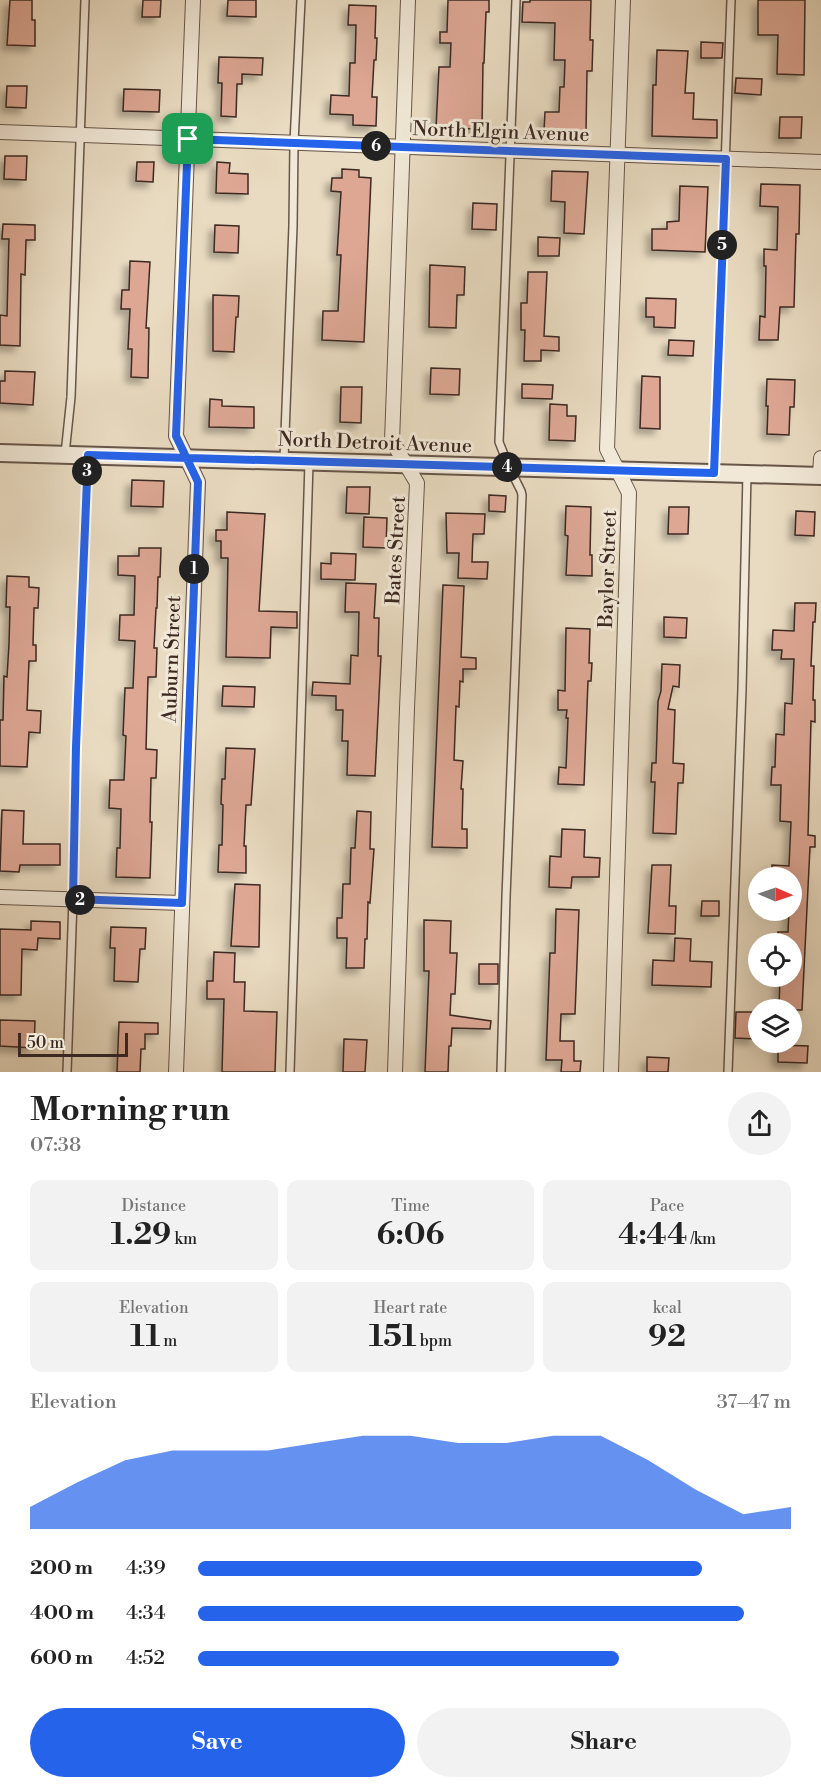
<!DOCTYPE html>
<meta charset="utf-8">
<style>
:root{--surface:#fff;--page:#f2f2f2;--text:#222;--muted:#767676;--accent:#2563eb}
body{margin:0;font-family:"Libre Bodoni",serif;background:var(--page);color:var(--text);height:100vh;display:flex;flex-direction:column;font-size:22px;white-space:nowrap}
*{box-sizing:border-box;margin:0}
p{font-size:20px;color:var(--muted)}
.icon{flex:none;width:33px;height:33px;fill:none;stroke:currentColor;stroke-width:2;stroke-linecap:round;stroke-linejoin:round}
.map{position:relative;height:1072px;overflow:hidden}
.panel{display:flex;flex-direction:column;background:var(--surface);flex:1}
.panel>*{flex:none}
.needle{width:39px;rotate:92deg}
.fabs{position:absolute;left:748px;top:867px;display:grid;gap:12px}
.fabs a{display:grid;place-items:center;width:54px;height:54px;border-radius:50%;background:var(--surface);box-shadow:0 6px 24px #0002;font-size:30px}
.scale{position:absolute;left:18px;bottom:15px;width:110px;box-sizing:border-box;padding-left:6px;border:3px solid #3c2922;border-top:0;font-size:16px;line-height:21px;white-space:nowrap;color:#3c2922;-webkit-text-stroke:4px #f1e8d7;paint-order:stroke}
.pin{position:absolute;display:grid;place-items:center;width:51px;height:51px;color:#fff;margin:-26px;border-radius:12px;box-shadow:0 3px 9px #0006}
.km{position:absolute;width:30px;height:30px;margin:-15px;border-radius:50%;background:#222;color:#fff;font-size:16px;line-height:30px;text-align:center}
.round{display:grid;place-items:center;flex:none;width:63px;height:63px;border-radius:32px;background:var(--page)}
.headline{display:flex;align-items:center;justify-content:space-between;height:102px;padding:0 30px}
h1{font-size:33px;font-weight:700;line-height:45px}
.metrics{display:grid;grid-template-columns:repeat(3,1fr);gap:9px;height:102px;padding:6px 30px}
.metrics div{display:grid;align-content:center;border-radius:12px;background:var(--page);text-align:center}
.metrics b{font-size:30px;font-weight:700}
.metrics small{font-size:16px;font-weight:400}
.metrics p{font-size:16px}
.chart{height:168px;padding:12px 30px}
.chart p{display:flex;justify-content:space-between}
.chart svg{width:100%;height:108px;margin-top:6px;fill:var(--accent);opacity:.7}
.primary-button{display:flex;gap:12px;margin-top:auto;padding:12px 30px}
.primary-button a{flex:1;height:69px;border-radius:36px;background:var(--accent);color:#fff;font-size:24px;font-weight:700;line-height:69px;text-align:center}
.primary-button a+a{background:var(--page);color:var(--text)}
ul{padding:0 30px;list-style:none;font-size:20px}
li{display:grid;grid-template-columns:96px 72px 1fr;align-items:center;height:45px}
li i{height:15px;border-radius:8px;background:var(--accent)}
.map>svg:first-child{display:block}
.building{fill:#dda794;stroke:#3c2922;stroke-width:1.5;filter:url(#shadow)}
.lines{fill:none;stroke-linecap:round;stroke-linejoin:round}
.service-casing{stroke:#67564a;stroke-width:10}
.minor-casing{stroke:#67564a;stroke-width:16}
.tertiary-casing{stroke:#67564a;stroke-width:20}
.service{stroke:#f1e8d7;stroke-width:7}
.minor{stroke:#f1e8d7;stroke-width:14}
.tertiary{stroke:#f1e8d7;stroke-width:16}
.route-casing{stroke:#fff;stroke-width:12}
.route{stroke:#2563eb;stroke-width:8}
.labels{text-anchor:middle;stroke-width:6;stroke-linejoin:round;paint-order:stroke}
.street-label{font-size:20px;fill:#3c2922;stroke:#f1e8d7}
</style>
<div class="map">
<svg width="821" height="1072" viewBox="0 0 821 1072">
<defs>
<filter id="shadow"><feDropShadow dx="-5.5" dy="5.5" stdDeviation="3" flood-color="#0004"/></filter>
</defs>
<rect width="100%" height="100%" fill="#e9dbc1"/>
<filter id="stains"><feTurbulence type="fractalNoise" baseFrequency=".00333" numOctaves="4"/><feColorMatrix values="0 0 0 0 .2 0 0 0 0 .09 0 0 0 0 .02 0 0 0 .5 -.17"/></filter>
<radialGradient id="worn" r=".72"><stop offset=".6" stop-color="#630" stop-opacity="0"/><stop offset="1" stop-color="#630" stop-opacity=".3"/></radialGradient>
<g class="building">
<polygon points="10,0 32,0 32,20 35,20 35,46 7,45"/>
<polygon points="143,0 161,0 160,17 142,17"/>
<polygon points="228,0 256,0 256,17 227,16"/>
<polygon points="448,0 489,0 489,12 486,12 484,63 483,63 482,129 436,128 439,67 450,67 451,43 440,43 440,32 447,32"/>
<polygon points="530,0 591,0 590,40 593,40 592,71 587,71 586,132 544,131 545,112 559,112 560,87 564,87 565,60 554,60 555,23 522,22 523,2 530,2"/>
<polygon points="758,0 805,0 804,75 777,74 778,35 758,35"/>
<polygon points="349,5 376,6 375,38 377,38 376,60 374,60 372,97 377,97 376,126 353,125 353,115 330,114 331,95 349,96 350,63 355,63 356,25 348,25"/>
<polygon points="701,42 723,43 722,58 701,58"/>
<polygon points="657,50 688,51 685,93 694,93 693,119 717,120 717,138 652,136 653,85 656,85"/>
<polygon points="219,57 263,58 262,75 242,74 242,84 237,84 236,117 221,116 222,83 218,83"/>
<polygon points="736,78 762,79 761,95 735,93"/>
<polygon points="7,86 27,86 26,108 6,107"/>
<polygon points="124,89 160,90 159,112 123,111"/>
<polygon points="780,117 802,117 801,138 779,138"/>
<polygon points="5,156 27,156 26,180 4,179"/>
<polygon points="137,162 154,162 153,182 136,181"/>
<polygon points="217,162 230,163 229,173 248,174 248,194 216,193"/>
<polygon points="342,169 359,170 359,177 371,178 364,342 322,340 323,311 338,311 341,255 337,255 341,192 331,191 332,178 342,178"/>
<polygon points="552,171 588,172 584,234 564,233 565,202 551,201"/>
<polygon points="761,184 800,185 799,234 796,234 794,307 780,307 778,340 759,340 760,316 765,317 766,266 764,266 764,249 777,250 778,207 760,206"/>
<polygon points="680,186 708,187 705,252 652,250 652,229 667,229 667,222 679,221"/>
<polygon points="473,203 497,204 496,230 472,229"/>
<polygon points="3,224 35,225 35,240 26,240 25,275 21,274 20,346 0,345 0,315 7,316 8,274 9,239 2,239"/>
<polygon points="215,225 239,226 238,253 214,252"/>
<polygon points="538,237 560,238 559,256 538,256"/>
<polygon points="130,261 150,262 146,328 149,328 148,378 131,377 132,349 128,349 130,309 121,309 122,290 129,290"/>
<polygon points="430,265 465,267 464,295 457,295 456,328 429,327"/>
<polygon points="528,272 547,272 544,336 559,337 559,351 541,350 541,361 524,361 525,330 521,330 521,303 527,303"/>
<polygon points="213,295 239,296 238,317 236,317 234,352 213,351"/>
<polygon points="646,298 676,299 675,328 654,327 654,317 646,317"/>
<polygon points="669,340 694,341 693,356 668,355"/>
<polygon points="431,368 460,369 459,395 430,394"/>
<polygon points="5,371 35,372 33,405 0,403 0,381 5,381"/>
<polygon points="642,376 660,377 660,429 640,428"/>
<polygon points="767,379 795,380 794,407 790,407 789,435 767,434 768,406 766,406"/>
<polygon points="522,384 553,385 552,399 522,398"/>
<polygon points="341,387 362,387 361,423 340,422"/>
<polygon points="210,399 222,400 222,406 254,407 254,428 209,427"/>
<polygon points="550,404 567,405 567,416 576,416 575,441 549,440"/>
<polygon points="132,480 164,481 163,507 131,506"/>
<polygon points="347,487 370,487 369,514 346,513"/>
<polygon points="489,495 506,496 505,512 489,511"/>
<polygon points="566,506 591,507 590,555 592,555 592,576 566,575 568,536 565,535"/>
<polygon points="669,507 689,507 688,534 668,534"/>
<polygon points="796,511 815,512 814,536 795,535"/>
<polygon points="227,512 265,514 259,611 297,612 297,628 271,627 270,658 226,657 228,558 221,558 221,541 216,541 216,530 227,530"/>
<polygon points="446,513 485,514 484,534 473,534 472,562 488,562 487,579 458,578 459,553 447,553"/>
<polygon points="364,517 387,518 386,548 363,547"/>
<polygon points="139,548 161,548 160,577 158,577 157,608 156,608 154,648 157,648 156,677 148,677 146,749 157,750 156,778 151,778 150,822 152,822 150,878 116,877 117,848 120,848 121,809 109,808 110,780 124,780 126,736 123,735 125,688 133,688 135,641 119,640 120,615 134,615 135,576 118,575 118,556 139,556"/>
<polygon points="331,553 356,554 355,580 321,579 321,563 331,564"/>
<polygon points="7,576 29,577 29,587 39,588 38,608 34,608 33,645 36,645 36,661 29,661 27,710 41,711 40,733 29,732 27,767 0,766 0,720 3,720 4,676 7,677 9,644 10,607 6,607"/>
<polygon points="346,583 376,584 374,618 379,618 378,656 381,656 375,776 347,775 348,741 342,741 343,710 336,710 336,696 312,695 313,682 350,684 351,655 358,656 359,612 345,612"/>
<polygon points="443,585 464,586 461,657 476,658 476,669 463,669 463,682 460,681 459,707 456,706 454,760 463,761 461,789 463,789 462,829 467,829 467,848 432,847"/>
<polygon points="795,603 816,603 815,622 813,622 811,666 814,666 813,700 815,700 815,722 811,721 808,835 815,836 815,847 810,847 802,1010 779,1010 780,976 792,976 792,944 778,944 778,932 788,932 789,910 792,910 792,878 772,878 772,865 789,866 791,822 780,821 781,785 771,785 772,767 775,767 776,734 784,735 785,703 792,704 794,659 781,659 782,650 772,650 773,630 794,631"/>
<polygon points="664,617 687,618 686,638 664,637"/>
<polygon points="566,628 590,629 589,663 592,663 591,681 588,681 584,785 558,784 559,767 566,768 568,718 566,718 567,710 558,710 558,690 565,691"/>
<polygon points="662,664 680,665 679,687 673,686 668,709 675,710 673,763 684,764 683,783 678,783 676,834 653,833 655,782 651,782 652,763 656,763 658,701 661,691"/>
<polygon points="223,686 255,687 254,707 222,706"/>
<polygon points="226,748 255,749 251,805 246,805 244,846 246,846 246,873 218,872 219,845 222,845 223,805 221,804 222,779 225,779"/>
<polygon points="2,810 24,811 23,844 60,844 60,865 20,865 19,872 0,871"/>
<polygon points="357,811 371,812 370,849 374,849 370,903 368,902 367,939 365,939 364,968 346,968 347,938 337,938 337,918 342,918 343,884 350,884 351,848 355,848"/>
<polygon points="562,829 585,830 584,857 600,858 599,877 572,877 571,888 549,887 550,856 561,857"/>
<polygon points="652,865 671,865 669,906 676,906 675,934 648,933"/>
<polygon points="235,884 260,885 259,947 231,946"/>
<polygon points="702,901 719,901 719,916 701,916"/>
<polygon points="556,909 579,910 575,1014 561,1014 560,1041 574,1041 574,1061 581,1061 580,1072 561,1072 562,1060 546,1060 550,953 555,953"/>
<polygon points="424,920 451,921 450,953 457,953 455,994 451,994 450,1015 491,1021 490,1029 452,1028 451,1046 449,1046 448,1072 425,1072 429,971 424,971"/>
<polygon points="31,921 60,922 60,939 38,938 37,950 22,949 21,995 0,995 0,929 31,930"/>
<polygon points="111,927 146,928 145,949 140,949 138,982 114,981 115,948 110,948"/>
<polygon points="675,938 691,939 690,961 712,962 711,987 652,985 653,960 674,961"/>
<polygon points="214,952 235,953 234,982 245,982 244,1011 277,1012 275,1072 222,1072 224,999 207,999 207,981 213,981"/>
<rect x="479" y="964" width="19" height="20"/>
<polygon points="736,1012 756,1012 755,1039 735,1038"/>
<polygon points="0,1020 35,1021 34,1048 0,1046"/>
<polygon points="119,1022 158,1023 158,1034 145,1034 145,1049 141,1049 140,1072 117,1072"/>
<polygon points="344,1039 367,1040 365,1072 343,1072"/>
<polygon points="778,1045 808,1046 807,1063 778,1062"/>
<polygon points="647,1057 669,1058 668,1072 647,1072"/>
</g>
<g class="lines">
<g class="service-casing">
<g id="service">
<polyline points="65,454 71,397 85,0"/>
<polyline points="284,460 293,226 294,143 301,0"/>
<polyline points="714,473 731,0"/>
<polyline points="67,1072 73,899 76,747 88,455"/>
<polyline points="290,1072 309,463"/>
<polyline points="501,1072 506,897 522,495 521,491 509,467 499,442 516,0"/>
<polyline points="728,1072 742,689 747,474"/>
</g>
</g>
<g class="minor-casing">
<g id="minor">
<polyline points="0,132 821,162"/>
<polyline points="820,476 821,458"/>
<polyline points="0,897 182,903"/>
<polyline points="176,1072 198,482 176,436 193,0"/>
<polyline points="395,1072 407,708 417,483 392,441 408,0"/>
<polyline points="611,1072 629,493 607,449 623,0"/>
</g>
</g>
<g class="tertiary-casing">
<polyline id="tertiary" points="0,453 821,476"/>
</g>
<use href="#service" class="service"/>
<use href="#minor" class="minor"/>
<use href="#tertiary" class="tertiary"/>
</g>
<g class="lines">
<g class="route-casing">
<path id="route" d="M188 139 176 436 198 482 182 903 73 899 76 747 88 455C296 460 505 468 714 473L726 159 188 139"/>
</g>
<use href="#route" class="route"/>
</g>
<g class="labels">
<g class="street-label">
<text transform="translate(501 131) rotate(2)" y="7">North Elgin Avenue</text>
<text transform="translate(375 442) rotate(2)" y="7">North Detroit Avenue</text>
<text transform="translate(395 550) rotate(-87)" y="7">Bates Street</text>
<text transform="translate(607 569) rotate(-88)" y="7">Baylor Street</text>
<text transform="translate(171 659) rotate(-88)" y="7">Auburn Street</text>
</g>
</g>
<rect width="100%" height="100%" filter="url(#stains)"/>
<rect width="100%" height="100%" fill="url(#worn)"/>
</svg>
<div class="fabs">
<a><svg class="needle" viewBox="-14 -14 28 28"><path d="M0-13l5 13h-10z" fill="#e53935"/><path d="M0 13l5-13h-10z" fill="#767676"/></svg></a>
<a><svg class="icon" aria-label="locate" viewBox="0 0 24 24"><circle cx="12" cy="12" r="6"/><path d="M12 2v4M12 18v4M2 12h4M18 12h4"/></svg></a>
<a><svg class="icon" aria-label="layers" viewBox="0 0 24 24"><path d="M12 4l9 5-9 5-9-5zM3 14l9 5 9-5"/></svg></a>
</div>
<div class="scale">50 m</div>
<div class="pin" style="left:188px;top:139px;background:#1e9e55"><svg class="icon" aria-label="arrive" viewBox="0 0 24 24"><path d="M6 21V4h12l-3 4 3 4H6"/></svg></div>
<b class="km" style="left:194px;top:569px">1</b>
<b class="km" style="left:80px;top:900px">2</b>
<b class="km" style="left:87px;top:471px">3</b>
<b class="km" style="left:507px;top:467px">4</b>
<b class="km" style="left:722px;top:245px">5</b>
<b class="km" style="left:376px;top:146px">6</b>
</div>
<section class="panel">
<div class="headline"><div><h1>Morning run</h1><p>07:38</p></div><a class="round"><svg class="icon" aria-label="share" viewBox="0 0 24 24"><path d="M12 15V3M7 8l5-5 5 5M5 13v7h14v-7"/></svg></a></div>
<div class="metrics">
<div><p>Distance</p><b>1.29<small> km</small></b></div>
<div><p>Time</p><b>6:06</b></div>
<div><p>Pace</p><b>4:44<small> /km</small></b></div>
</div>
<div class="metrics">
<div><p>Elevation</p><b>11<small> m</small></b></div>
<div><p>Heart rate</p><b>151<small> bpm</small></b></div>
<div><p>kcal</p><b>92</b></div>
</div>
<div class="chart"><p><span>Elevation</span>37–47 m</p>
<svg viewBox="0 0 160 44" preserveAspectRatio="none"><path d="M0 44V35L10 25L20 16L30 12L40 12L50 12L60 9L70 6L80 6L90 9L100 9L110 6L120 6L130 16L140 28L150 38L160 35V44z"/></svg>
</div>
<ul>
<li><b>200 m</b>4:39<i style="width:85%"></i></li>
<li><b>400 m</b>4:34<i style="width:92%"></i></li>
<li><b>600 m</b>4:52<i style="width:71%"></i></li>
</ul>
<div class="primary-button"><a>Save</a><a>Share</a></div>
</section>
